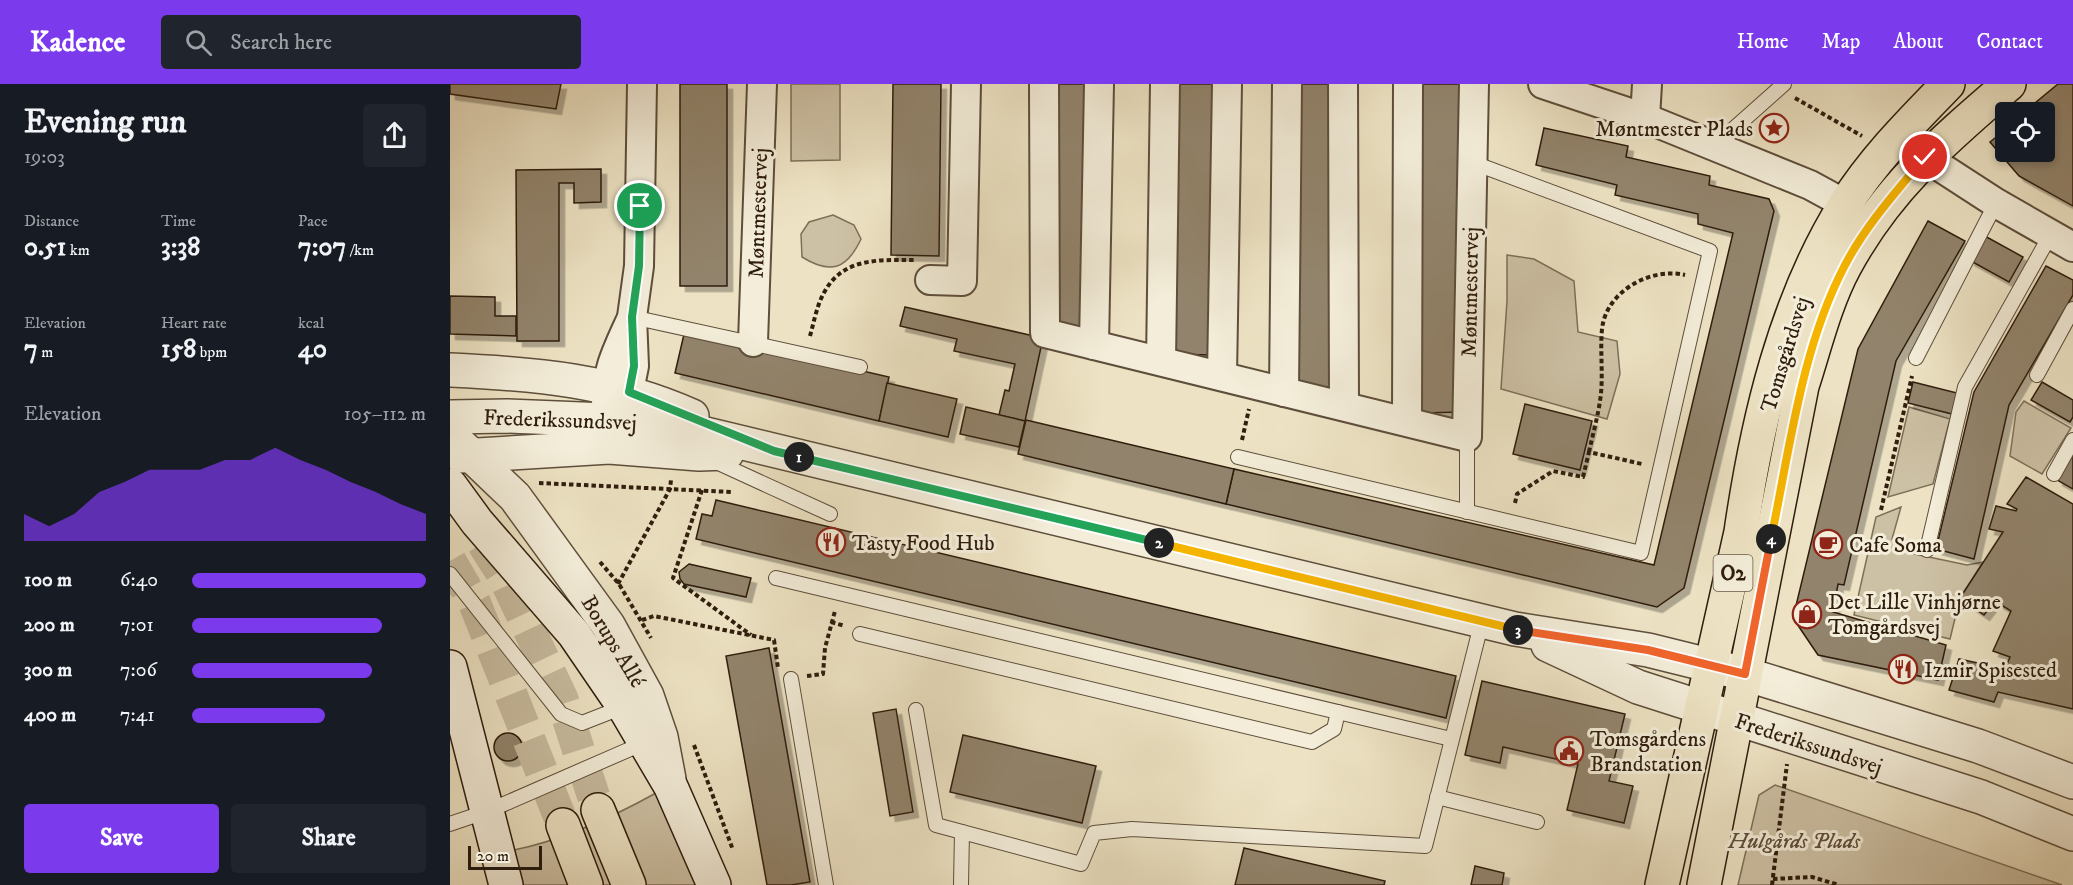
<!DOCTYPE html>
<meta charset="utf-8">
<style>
:root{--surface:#171b24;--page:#20242c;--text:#f1f3f6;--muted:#9ea1a6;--accent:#7c3aed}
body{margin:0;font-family:"IM FELL DW Pica",serif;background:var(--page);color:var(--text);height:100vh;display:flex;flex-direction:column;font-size:22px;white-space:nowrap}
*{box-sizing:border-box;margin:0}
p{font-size:20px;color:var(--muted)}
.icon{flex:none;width:33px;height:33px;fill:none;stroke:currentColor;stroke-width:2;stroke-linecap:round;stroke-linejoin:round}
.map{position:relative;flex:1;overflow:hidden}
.drawer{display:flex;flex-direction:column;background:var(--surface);width:450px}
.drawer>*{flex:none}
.controls{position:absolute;left:1545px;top:18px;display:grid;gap:12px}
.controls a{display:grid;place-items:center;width:60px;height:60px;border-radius:6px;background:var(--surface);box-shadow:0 3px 9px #0003;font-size:30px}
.scale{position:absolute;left:18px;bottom:15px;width:74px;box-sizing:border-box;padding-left:6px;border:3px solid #2f1d0d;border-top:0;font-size:16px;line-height:21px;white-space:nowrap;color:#2f1d0d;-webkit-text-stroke:4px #f3edd9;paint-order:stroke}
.pin{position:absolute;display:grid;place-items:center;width:51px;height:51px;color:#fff;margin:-26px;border:3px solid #fff;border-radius:50%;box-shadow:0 2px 6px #0007}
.km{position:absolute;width:30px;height:30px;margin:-15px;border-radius:50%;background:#222;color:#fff;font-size:16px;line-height:30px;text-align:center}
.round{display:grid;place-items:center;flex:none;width:63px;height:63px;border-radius:6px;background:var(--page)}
.headline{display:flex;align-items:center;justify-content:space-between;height:102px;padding:0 24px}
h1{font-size:33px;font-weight:800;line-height:45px}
.stats{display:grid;grid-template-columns:repeat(3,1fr);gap:9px;height:102px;padding:6px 24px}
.stats div{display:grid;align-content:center}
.stats b{font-size:26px;font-weight:800}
.stats small{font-size:16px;font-weight:400}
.stats p{font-size:16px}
.chart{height:168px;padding:12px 24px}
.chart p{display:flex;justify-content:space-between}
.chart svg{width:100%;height:108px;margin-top:6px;fill:var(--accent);opacity:.7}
.primary-button{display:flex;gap:12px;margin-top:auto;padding:12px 24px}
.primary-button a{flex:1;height:69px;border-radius:6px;background:var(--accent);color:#fff;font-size:24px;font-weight:800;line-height:69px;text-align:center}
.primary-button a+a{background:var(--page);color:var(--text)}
ul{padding:0 24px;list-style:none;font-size:20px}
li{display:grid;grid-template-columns:96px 72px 1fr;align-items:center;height:45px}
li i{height:15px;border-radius:8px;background:var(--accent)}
header{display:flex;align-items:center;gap:36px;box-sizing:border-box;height:84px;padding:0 30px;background:var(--accent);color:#fff}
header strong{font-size:28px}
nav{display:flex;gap:33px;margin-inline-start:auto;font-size:21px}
.search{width:420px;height:54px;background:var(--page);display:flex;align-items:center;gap:15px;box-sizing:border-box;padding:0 21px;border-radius:6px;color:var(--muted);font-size:22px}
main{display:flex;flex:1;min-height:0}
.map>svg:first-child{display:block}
.green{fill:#cdc1a5;stroke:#7e6f59;stroke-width:1.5}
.building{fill:#92846c;stroke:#2f1d0d;stroke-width:1.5;filter:url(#shadow)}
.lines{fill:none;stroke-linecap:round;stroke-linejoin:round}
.primary-tunnel{stroke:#c7bb9f;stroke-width:33;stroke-dasharray:33 16;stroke-linecap:butt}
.service-casing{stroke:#5e4e3b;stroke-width:16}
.minor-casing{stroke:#5e4e3b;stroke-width:32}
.tertiary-casing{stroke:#5e4e3b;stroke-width:36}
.secondary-casing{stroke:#2f1d0d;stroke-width:36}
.primary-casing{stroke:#2f1d0d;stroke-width:36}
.path{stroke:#2f1d0d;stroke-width:4;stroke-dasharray:4.5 3;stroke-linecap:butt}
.service{stroke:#f3edd9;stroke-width:14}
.minor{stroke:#f3edd9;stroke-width:28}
.tertiary{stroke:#f3edd9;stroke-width:33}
.secondary{stroke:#f3edd9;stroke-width:33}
.primary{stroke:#ede3c4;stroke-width:33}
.split-1-casing{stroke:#fff;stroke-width:12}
.split-2-casing{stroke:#fff;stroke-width:12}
.split-3-casing{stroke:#fff;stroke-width:12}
.split-4-casing{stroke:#fff;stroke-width:12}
.split-5-casing{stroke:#fff;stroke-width:12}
.split-1{stroke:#22a559;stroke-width:8}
.split-2{stroke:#22a559;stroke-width:8}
.split-3{stroke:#f5b400;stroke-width:8}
.split-4{stroke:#f0652b;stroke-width:8}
.split-5{stroke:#f5b400;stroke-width:8}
.labels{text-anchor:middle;stroke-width:6;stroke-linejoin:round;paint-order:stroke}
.shield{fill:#f3edd9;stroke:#6a5b4a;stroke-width:1.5}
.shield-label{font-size:21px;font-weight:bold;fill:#2f1d0d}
.poi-label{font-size:22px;fill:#2f1d0d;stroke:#f3edd9;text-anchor:start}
.street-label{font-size:22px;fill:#2f1d0d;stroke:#f3edd9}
.park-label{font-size:22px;font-style:italic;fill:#5e4e3b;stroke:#f3edd9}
</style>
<header>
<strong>Kadence</strong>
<div class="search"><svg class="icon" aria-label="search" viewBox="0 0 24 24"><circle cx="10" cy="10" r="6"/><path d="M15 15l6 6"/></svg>Search here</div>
<nav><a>Home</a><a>Map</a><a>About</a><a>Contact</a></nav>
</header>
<main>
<section class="drawer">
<div class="headline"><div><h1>Evening run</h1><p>19:03</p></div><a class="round"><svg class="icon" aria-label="share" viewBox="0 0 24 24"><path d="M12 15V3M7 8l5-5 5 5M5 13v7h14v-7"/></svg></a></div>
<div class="stats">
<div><p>Distance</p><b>0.51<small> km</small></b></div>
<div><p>Time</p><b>3:38</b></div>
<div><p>Pace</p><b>7:07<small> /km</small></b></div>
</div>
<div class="stats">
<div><p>Elevation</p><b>7<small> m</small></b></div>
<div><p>Heart rate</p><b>158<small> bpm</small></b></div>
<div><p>kcal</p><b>40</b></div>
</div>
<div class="chart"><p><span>Elevation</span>105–112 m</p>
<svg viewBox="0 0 160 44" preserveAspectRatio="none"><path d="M0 44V33L10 38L20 33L30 24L40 20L50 15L60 15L70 15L80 11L90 11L100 6L110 11L120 15L130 20L140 24L150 29L160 33V44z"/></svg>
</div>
<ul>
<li><b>100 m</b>6:40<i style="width:100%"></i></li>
<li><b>200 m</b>7:01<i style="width:81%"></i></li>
<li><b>300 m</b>7:06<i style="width:77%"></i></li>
<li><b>400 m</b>7:41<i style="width:57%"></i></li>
</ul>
<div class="primary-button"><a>Save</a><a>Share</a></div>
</section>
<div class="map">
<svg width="1623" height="801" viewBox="0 0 1623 801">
<defs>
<filter id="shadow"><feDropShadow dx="5.5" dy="5.5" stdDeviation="0" flood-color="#0004"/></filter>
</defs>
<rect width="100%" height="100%" fill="#ede3c4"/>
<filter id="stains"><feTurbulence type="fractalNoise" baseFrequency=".00333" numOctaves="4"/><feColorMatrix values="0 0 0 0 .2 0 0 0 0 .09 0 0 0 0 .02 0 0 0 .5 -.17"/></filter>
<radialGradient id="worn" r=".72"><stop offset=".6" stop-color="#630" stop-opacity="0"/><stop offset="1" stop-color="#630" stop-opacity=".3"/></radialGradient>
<g class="green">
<polygon points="341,0 390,0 390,76 341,77"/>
<path d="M383 131 404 141 411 155C397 185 381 191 352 173L351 150 359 138Z"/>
<polygon points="1057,171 1084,175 1124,197 1128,248 1167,257 1170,290 1157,335 1051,305 1057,217"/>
<polygon points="1574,317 1621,344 1592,390 1560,372 1566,328"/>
<polygon points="1459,323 1500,335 1483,400 1438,413"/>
<polygon points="1451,423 1442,455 1456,456 1460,469 1517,481 1533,478 1510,514 1500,555 1404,531 1426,433"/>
<polygon points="1325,701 1612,801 1288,801 1309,711"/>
<path d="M206 709 247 801H71L64 766C114 756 161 734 206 709Z"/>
</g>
<g class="building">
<polygon points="0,0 111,0 106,25 0,10"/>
<rect x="230" y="0" width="47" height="202"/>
<polygon points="443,0 491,0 489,172 441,171"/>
<polygon points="603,0 640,0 638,245 601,244"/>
<polygon points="725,0 763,0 759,271 722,270"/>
<polygon points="846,0 885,0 883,303 845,303"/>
<polygon points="970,0 1009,0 1011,328 972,329"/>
<polygon points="1608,0 1623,0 1623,122 1569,92 1540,58 1556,45 1556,68 1594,68 1594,28 1574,28"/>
<polygon points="1094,44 1178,62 1176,73 1260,92 1259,101 1319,115 1324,127 1234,504 1207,523 776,420 784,385 1204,481 1283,149 1248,140 1248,130 1165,111 1167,101 1086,81"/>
<polygon points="151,85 151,118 124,119 124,99 109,99 109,257 67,257 66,86"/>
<polygon points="1478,137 1515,157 1446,277 1394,501 1388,500 1383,528 1496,561 1488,596 1368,571 1343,534 1408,265"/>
<polygon points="1533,151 1573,173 1559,198 1519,176"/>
<polygon points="1596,182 1623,196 1623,211 1559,321 1524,475 1486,465 1524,308"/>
<polygon points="0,212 45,213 45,232 66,232 66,252 0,250"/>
<polygon points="455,223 593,254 575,337 549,331 555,306 559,307 565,280 504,267 507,255 450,242"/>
<polygon points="235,246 439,293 429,337 225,289"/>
<polygon points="1463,298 1507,309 1502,330 1458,319"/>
<polygon points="1592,298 1623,316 1623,333 1620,338 1581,316"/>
<polygon points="437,299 507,315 498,353 429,337"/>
<polygon points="1075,320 1142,337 1130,386 1063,370"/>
<polygon points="516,323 575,337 569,363 510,350"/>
<polygon points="576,336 784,385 776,420 568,370"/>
<polygon points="1623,368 1623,405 1607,396"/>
<polygon points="1576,393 1623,420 1623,625 1548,608 1544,618 1499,606 1509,575 1555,585 1560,573 1543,567 1561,527 1545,517 1534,531 1510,514 1553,448 1539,445 1546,422 1566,427 1567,425 1557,420"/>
<polygon points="266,416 1006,592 996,634 246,455 252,430 262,432"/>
<polygon points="239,480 301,494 296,513 234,500 230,495 229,488"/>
<polygon points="319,564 360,798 341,801 317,801 276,572"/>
<polygon points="1032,597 1175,630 1159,697 1183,702 1174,739 1117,726 1128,680 1053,663 1050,679 1015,671"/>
<polygon points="446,625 463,728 440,732 423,629"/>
<circle cx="58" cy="663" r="14"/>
<polygon points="513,651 646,682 632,739 500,708"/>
<polygon points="794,764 935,797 934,801 785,801"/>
<polygon points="1025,782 1054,789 1052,801 1021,801"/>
</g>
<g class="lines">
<g class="primary-tunnel">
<polyline points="33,459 54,492 112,615 148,726"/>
<polyline points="0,477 25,520 113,741"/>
</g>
<g class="service-casing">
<g id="service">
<polyline points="1262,60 1271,56 1334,0"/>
<polyline points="182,233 410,283"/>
<polyline points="1466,274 1546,119"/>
<polyline points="1587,291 1623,225"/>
<polyline points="1017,353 1017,428"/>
<polyline points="788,373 1191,469 1260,167 1021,78"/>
<polyline points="264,377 380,430"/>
<polyline points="1604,390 1623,356"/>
<polyline points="1477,466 1515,303 1601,150"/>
<polyline points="0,490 111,630 132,639 173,623"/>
<polyline points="326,494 1001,655"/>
<polyline points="410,550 862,658 884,645 888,628"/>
<polyline points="341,595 376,801"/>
<polyline points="466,626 486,741 631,780 644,749 682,745 975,762 1032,537"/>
<polyline points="987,713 1087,738"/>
<polyline points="0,740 38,727 194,659"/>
<polyline points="511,801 512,748"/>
</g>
</g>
<g class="minor-casing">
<g id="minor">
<polyline points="594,0 595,249 1017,353 1024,0"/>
<polyline points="893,0 894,321"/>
<polyline points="1093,0 1195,34 1360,101 1395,120"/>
<polyline points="1195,34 1197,0"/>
<polyline points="1475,73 1546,119 1623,163"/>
<polyline points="480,196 512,197 516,0"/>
<polyline points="303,258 312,0"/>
<polyline points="644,261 649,0"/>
<polyline points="711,277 715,0"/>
<polyline points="772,292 777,0"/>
<polyline points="179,307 184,282 182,233 189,182 192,0"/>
<polyline points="834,308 837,0"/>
<path d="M156 325C155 291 166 268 180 238"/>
<polyline points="957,337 958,0"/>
</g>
</g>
<g class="tertiary-casing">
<g id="tertiary">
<path d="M0 286C87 290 161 296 242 332"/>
<polyline points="0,333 57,332 206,338 1065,545 1198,566 1295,590 1528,662 1623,698"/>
<polyline points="0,351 65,413 158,541 197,612 211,653 219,695"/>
<polyline points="11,372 159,363 249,370 277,369"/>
<polyline points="1098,561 1188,603 1531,713 1623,750"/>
</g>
</g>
<g class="secondary-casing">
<g id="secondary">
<polyline points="0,401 27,438 124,550 174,623 221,703 264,801"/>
<polyline points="0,583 56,801"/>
</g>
</g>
<g class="primary-casing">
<g id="primary">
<polyline points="148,726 179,801"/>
<polyline points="113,741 136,801"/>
<path d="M1212 801 1291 448C1307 337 1335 217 1395 121 1423 76 1461 38 1498 0"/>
<path d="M1254 801 1352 302C1365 262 1375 219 1395 182 1437 104 1494 56 1559 0"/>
</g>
</g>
<g class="path">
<polyline points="1345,14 1412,52"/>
<path d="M360 252C364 238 367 220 375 207 394 173 431 176 464 176"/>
<polyline points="792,356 799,325"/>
<path d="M1139 368C1143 349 1149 329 1151 309 1153 288 1150 266 1152 245 1156 207 1201 183 1235 191"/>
<polyline points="89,399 282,408"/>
<polyline points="252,406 223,494 301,551"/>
<polyline points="1065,419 1067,410 1103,387 1133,393 1139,368 1192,380"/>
<polyline points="1431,426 1462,292"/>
<polyline points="150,478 169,500 201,554"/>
<polyline points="168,500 220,405 221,396"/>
<polyline points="192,536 204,532 324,556 328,584"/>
<polyline points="381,538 395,542"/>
<polyline points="357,592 373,590 375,564 385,527"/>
<polyline points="244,661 283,766"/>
<polyline points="1323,795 1362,793 1389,801"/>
<polyline points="1322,801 1337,680"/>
</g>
<use href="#service" class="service"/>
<use href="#minor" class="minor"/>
<use href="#tertiary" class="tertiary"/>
<use href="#secondary" class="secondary"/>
<use href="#primary" class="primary"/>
</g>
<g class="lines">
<g class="split-1-casing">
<polyline id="split-1" points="190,122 189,182 182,233 184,282 179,308 324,367 349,373"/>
</g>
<g class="split-2-casing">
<polyline id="split-2" points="349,373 709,459"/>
</g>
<g class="split-3-casing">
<polyline id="split-3" points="709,459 1068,546"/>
</g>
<g class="split-4-casing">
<polyline id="split-4" points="1068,546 1198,566 1295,590 1321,455"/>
</g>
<g class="split-5-casing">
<path id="split-5" d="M1321 455C1340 364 1351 266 1394 183 1415 142 1446 108 1475 73"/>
</g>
<use href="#split-1" class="split-1"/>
<use href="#split-2" class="split-2"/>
<use href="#split-3" class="split-3"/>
<use href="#split-4" class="split-4"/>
<use href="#split-5" class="split-5"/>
</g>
<defs>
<g id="sight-ring" transform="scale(1.5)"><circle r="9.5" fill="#f3edd9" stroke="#8f2418" stroke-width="1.5"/><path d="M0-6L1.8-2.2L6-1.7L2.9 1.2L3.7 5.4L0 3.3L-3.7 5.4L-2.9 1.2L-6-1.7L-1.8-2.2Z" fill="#8f2418"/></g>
<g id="restaurant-ring" transform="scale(1.5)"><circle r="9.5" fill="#f3edd9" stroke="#8f2418" stroke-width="1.5"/><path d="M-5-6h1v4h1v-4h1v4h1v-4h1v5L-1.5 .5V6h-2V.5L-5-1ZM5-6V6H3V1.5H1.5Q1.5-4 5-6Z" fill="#8f2418"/></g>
<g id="cafe-ring" transform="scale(1.5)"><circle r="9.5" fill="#f3edd9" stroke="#8f2418" stroke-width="1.5"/><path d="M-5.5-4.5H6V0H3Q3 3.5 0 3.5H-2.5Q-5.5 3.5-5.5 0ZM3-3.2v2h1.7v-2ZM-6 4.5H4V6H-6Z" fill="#8f2418"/></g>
<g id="shop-ring" transform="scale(1.5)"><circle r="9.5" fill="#f3edd9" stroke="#8f2418" stroke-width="1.5"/><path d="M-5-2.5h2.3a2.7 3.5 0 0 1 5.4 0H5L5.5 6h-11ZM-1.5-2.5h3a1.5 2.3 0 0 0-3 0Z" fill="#8f2418"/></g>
<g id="civic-ring" transform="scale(1.5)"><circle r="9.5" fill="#f3edd9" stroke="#8f2418" stroke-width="1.5"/><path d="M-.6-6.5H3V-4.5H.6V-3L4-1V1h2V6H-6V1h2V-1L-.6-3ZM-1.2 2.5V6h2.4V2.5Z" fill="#8f2418"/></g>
</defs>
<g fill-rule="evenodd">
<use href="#sight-ring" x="1324" y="44"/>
<use href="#restaurant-ring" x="381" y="458"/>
<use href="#cafe-ring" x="1378" y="460"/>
<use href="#shop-ring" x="1357" y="530"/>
<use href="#restaurant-ring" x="1453" y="585"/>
<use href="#civic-ring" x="1119" y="667"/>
</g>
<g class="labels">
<rect class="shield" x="1263.5" y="471" width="39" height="36" rx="4.5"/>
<g class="shield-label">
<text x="1283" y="496">O2</text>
</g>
<g class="poi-label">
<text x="1303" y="52" text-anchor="end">Møntmester Plads</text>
<text x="402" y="466">Tasty Food Hub</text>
<text x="1399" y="468">Cafe Soma</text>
<text x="1378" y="525">Det Lille Vinhjørne<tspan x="1378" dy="25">Tomgårdsvej</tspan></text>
<text x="1474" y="593">Izmir Spisested</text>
<text x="1140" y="662">Tomsgårdens<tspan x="1140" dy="25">Brandstation</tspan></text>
</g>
<g class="street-label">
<text transform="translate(307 129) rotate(-88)" y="8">Møntmestervej</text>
<text transform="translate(1019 208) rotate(-89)" y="8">Møntmestervej</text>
<text transform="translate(1334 270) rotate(-73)" y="8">Tomsgårdsvej</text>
<text transform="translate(110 335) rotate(2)" y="8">Frederikssundsvej</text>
<text transform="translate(164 557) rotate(59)" y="8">Borups Allé</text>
<text transform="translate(1359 659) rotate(18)" y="8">Frederikssundsvej</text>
</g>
<g class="park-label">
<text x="1344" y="764">Hulgårds Plads</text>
</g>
</g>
<rect width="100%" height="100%" filter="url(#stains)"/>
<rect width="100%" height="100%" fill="url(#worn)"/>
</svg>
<div class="controls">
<a><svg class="icon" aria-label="locate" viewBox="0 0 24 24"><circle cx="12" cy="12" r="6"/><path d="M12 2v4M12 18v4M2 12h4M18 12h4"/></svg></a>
</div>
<div class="scale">20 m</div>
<div class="pin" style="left:190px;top:122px;background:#1e9e55"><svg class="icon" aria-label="arrive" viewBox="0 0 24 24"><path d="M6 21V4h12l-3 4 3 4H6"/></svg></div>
<div class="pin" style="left:1475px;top:73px;background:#d93025"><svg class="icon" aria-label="check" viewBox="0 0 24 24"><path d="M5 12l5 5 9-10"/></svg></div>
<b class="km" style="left:349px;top:373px">1</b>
<b class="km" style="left:709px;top:459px">2</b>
<b class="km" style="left:1068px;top:546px">3</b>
<b class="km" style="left:1321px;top:455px">4</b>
</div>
</main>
